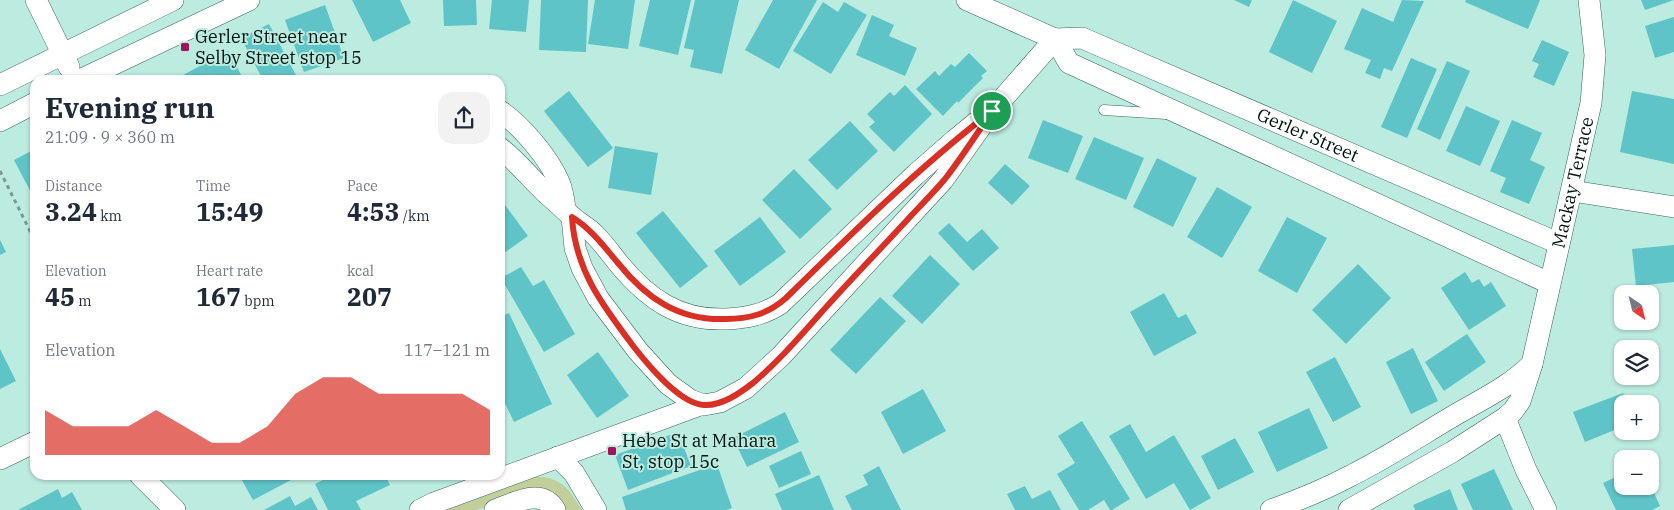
<!DOCTYPE html>
<meta charset="utf-8">
<style>
:root{--surface:#fff;--page:#f2f2f3;--text:#1f2937;--muted:#747a83;--accent:#d93025}
body{margin:0;font-family:"IBM Plex Serif",serif;background:var(--page);color:var(--text);height:100vh;display:flex;flex-direction:column;font-size:19px;white-space:nowrap}
*{box-sizing:border-box;margin:0}
p{font-size:16px;color:var(--muted)}
.icon{flex:none;width:28px;height:28px;fill:none;stroke:currentColor;stroke-width:2;stroke-linecap:round;stroke-linejoin:round}
.map{position:relative;flex:1;overflow:hidden}
.side{position:absolute;left:30px;top:75px;width:475px;height:405px;display:flex;flex-direction:column;background:var(--surface);border-radius:15px;box-shadow:0 1px 4px #0004}
.side>*{flex:none}
.needle{width:32px;rotate:145deg}
.controls{position:absolute;left:1614px;top:285px;display:grid;gap:10px}
.controls a{display:grid;place-items:center;width:45px;height:45px;border-radius:10px;background:var(--surface);box-shadow:0 1px 4px #0004;font-size:25px}
.pin{position:absolute;display:grid;place-items:center;width:42px;height:42px;color:#fff;margin:-21px;border:2px solid #fff;border-radius:50%;box-shadow:0 1px 5px #0007}
.round{display:grid;place-items:center;flex:none;width:52px;height:52px;border-radius:15px;background:var(--page)}
.head{display:flex;align-items:center;justify-content:space-between;height:85px;padding:0 15px}
h1{font-size:28px;font-weight:700;line-height:38px}
.stats{display:grid;grid-template-columns:repeat(3,1fr);gap:8px;height:85px;padding:5px 15px}
.stats div{display:grid;align-content:center}
.stats b{font-size:25px;font-weight:700}
.stats small{font-size:14px;font-weight:400}
.stats p{font-size:14px}
.chart{height:140px;padding:10px 15px}
.chart p{display:flex;justify-content:space-between}
.chart svg{width:100%;height:90px;margin-top:5px;fill:var(--accent);opacity:.7}
.map>svg:first-child{display:block}
.green{fill:#c3cf9a}
.building{fill:#5fc4c8}
.lines{fill:none;stroke-linecap:round;stroke-linejoin:round}
.lane-casing{stroke:#3a665c;stroke-width:11}
.street-casing{stroke:#3a665c;stroke-width:22}
.path{stroke:#779a92;stroke-width:3;stroke-dasharray:4 4;stroke-linecap:butt}
.lane{stroke:#fff;stroke-width:10}
.street{stroke:#fff;stroke-width:21}
.route-casing{stroke:#fff;stroke-width:10}
.route{stroke:#d93025;stroke-width:6}
.poi-dot{fill:#a21259;stroke:#bcebe0;stroke-width:2}
.labels{text-anchor:middle;stroke-width:4;stroke-linejoin:round;paint-order:stroke}
.poi-label{font-size:18px;fill:#031410;stroke:#bcebe0;text-anchor:start}
.street-label{font-size:18px;fill:#031410;stroke:#bcebe0}
</style>
<div class="map">
<svg width="1674" height="510" viewBox="0 0 1674 510">
<rect width="100%" height="100%" fill="#bcebe0"/>
<path class="green" d="M530 477C559 475 568 487 582 510H565L521 493 477 510H444Z"/>
<g class="building">
<polygon points="352,0 400,0 411,23 373,42"/>
<polygon points="443,0 476,0 477,25 444,26"/>
<polygon points="492,0 529,0 526,32 489,29"/>
<polygon points="541,0 588,0 586,52 539,50"/>
<polygon points="595,0 635,0 628,49 588,44"/>
<polygon points="650,0 691,0 678,55 639,46"/>
<polygon points="695,0 739,0 722,74 690,67 694,50 684,48"/>
<polygon points="773,0 817,0 779,69 745,50"/>
<polygon points="1234,0 1252,0 1249,7"/>
<polygon points="1293,0 1337,21 1312,73 1269,52"/>
<polygon points="1402,0 1424,1 1392,71 1384,68 1380,79 1365,73 1371,60 1344,49 1362,8 1393,22"/>
<polygon points="1466,0 1540,0 1528,29 1465,2"/>
<polygon points="1641,0 1674,0 1645,10"/>
<polygon points="823,2 838,12 844,2 867,15 831,74 793,51"/>
<polygon points="325,5 344,58 304,72 285,20"/>
<polygon points="872,15 894,25 889,36 917,48 905,76 856,55"/>
<polygon points="1674,17 1674,52 1655,58 1645,26"/>
<polygon points="269,24 298,79 297,80 263,80 241,38"/>
<polygon points="1542,40 1569,52 1554,86 1533,77 1539,64 1532,61"/>
<polygon points="228,51 244,80 186,80 183,75"/>
<polygon points="969,53 987,71 981,76 983,78 958,103 957,101 943,116 916,89 935,71 939,76 951,64 955,67"/>
<polygon points="1411,58 1437,69 1407,138 1381,127"/>
<polygon points="1447,61 1470,71 1440,140 1417,129"/>
<polygon points="905,85 932,114 894,152 869,127 875,122 867,114 890,92 894,96"/>
<polygon points="569,91 613,148 588,167 544,111"/>
<polygon points="1632,91 1674,99 1674,164 1620,152"/>
<polygon points="1466,106 1500,121 1480,166 1446,151"/>
<polygon points="1043,120 1083,136 1068,173 1028,158"/>
<polygon points="1512,120 1542,133 1530,160 1545,167 1529,204 1500,192 1506,178 1490,171"/>
<polygon points="850,121 878,151 837,190 808,160"/>
<polygon points="1094,137 1144,158 1126,200 1075,179"/>
<polygon points="615,146 658,153 651,195 608,188"/>
<polygon points="35,149 35,200 14,160"/>
<polygon points="1157,158 1197,178 1173,227 1133,207"/>
<polygon points="1005,164 1030,186 1012,205 988,183"/>
<polygon points="794,169 832,209 800,239 762,200"/>
<polygon points="1217,187 1252,207 1222,258 1187,237"/>
<polygon points="502,201 528,236 500,256 500,202"/>
<polygon points="663,211 708,266 680,288 636,233"/>
<polygon points="760,217 786,252 740,286 714,251"/>
<polygon points="1287,217 1327,238 1297,293 1258,271"/>
<polygon points="949,223 967,242 982,229 999,248 973,271 938,233"/>
<polygon points="0,240 6,252 0,255"/>
<polygon points="1674,245 1674,282 1636,286 1632,249"/>
<polygon points="930,255 960,284 922,324 892,296"/>
<polygon points="1358,264 1391,298 1346,344 1312,310"/>
<polygon points="521,267 533,286 544,280 575,334 544,352 501,278"/>
<polygon points="1465,272 1472,283 1479,279 1484,287 1491,282 1506,306 1469,330 1441,288"/>
<polygon points="1164,293 1178,318 1186,314 1197,333 1154,356 1130,312"/>
<polygon points="880,297 906,321 856,374 830,350"/>
<polygon points="509,313 552,404 514,422 500,393 500,317"/>
<polygon points="1467,334 1486,362 1444,391 1425,362"/>
<polygon points="1413,348 1438,401 1411,414 1386,362"/>
<polygon points="0,349 16,381 0,389"/>
<polygon points="598,352 629,396 597,418 567,375"/>
<polygon points="1335,357 1361,407 1333,422 1306,372"/>
<polygon points="923,389 946,431 903,454 881,412"/>
<polygon points="1623,393 1627,404 1622,404 1622,427 1585,442 1573,412"/>
<polygon points="1309,408 1328,448 1277,472 1258,432"/>
<polygon points="785,412 799,442 747,467 733,438"/>
<polygon points="1082,421 1130,499 1112,510 1110,510 1104,500 1088,510 1079,510 1057,474 1075,463 1058,436"/>
<polygon points="1130,424 1146,452 1174,435 1211,498 1190,510 1174,483 1146,499 1109,436"/>
<polygon points="678,432 691,466 628,490 615,455"/>
<polygon points="1235,438 1254,472 1218,490 1201,456"/>
<polygon points="801,451 811,474 779,488 769,466"/>
<polygon points="717,464 732,508 726,510 626,510 622,497"/>
<polygon points="879,466 901,510 852,510 845,496 868,485 863,475"/>
<polygon points="1494,469 1513,510 1473,510 1461,484"/>
<polygon points="1622,474 1622,486 1651,486 1660,506 1652,510 1616,510 1603,483"/>
<polygon points="239,475 288,475 291,480 253,500"/>
<polygon points="333,475 385,475 390,485 356,501 361,510 328,510 315,484"/>
<polygon points="819,475 834,510 782,510 775,494"/>
<polygon points="1025,486 1032,499 1050,490 1061,510 1015,510 1007,494"/>
<polygon points="58,489 62,498 72,492 82,510 18,510"/>
<polygon points="1450,489 1458,510 1415,510 1413,505"/>
<polygon points="290,496 295,506 311,497 318,510 264,510"/>
</g>
<g class="lines">
<g class="lane-casing">
<polyline id="lane" points="1104,110 1166,114"/>
</g>
<g class="street-casing">
<g id="street">
<polyline points="36,0 69,67"/>
<path id="s1" d="M967 0 1055 39 1082 38 1558 243"/>
<polyline points="1055,39 1069,63 1549,283"/>
<polyline points="80,80 249,0"/>
<polyline points="0,85 173,0"/>
<path d="M500 111C521 125 549 158 559 182 563 191 564 200 565 209"/>
<polyline points="0,121 35,103"/>
<path d="M500 148C517 161 530 178 546 193 555 201 563 208 571 216 578 223 588 227 595 235 604 244 611 254 619 264 648 299 679 321 726 319 746 318 763 315 780 304L915 175 955 140 978 121"/>
<polyline points="1572,191 1674,207"/>
<polyline points="572,217 575,248 582,268 598,298 638,351 668,384 690,400 704,405 720,402 746,388 781,356 943,180 992,111 1055,39"/>
<polyline points="1505,418 1526,470 1546,510"/>
<polyline points="558,457 574,473 596,510"/>
<polyline points="0,459 35,442"/>
<polyline points="140,475 175,510"/>
<polyline points="420,510 434,503 700,405"/>
<path d="M495 510C514 503 542 487 555 510"/>
<path d="M1271 510C1299 500 1326 489 1352 475 1388 457 1421 435 1455 415 1482 399 1509 387 1532 364"/>
<path id="s2" d="M1349 510 1452 452 1505 418 1513 411 1520 401 1532 364 1591 103 1595 55 1589 0"/>
</g>
</g>
<polyline class="path" points="0,171 35,241"/>
<use href="#lane" class="lane"/>
<use href="#street" class="street"/>
</g>
<g class="lines">
<g class="route-casing">
<path id="route" d="M992 111C977 134 962 157 945 179 934 192 921 205 909 218 886 243 862 268 839 293 811 323 785 356 753 383 740 393 723 405 706 405 682 406 648 365 634 347 603 306 575 270 572 217 591 229 603 245 618 263 646 298 679 321 726 319 749 319 768 314 786 298 852 233 918 168 992 111Z"/>
</g>
<use href="#route" class="route"/>
</g>
<g class="poi-dot">
<rect x="180" y="42" width="10" height="10" rx="2.5"/>
<rect x="607" y="446" width="10" height="10" rx="2.5"/>
</g>
<g class="labels">
<g class="poi-label">
<text x="195" y="43">Gerler Street near<tspan x="195" dy="21">Selby Street stop 15</tspan></text>
<text x="622" y="447">Hebe St at Mahara<tspan x="622" dy="21">St, stop 15c</tspan></text>
</g>
<g class="street-label">
<text dy="6" stroke="none"><textPath href="#s1" startOffset="369">Gerler Street</textPath></text>
<text dy="6" stroke="none"><textPath href="#s2" startOffset="429">Mackay Terrace</textPath></text>
</g>
</g>
</svg>
<div class="controls">
<a><svg class="needle" viewBox="-14 -14 28 28"><path d="M0-13l5 13h-10z" fill="#e53935"/><path d="M0 13l5-13h-10z" fill="#747a83"/></svg></a>
<a><svg class="icon" aria-label="layers" viewBox="0 0 24 24"><path d="M12 4l9 5-9 5-9-5zM3 14l9 5 9-5"/></svg></a>
<a>+</a>
<a>−</a>
</div>
<div class="pin" style="left:992px;top:111px;background:#1e9e55"><svg class="icon" aria-label="arrive" viewBox="0 0 24 24"><path d="M6 21V4h12l-3 4 3 4H6"/></svg></div>
<section class="side">
<div class="head"><div><h1>Evening run</h1><p>21:09 · 9 × 360 m</p></div><a class="round"><svg class="icon" aria-label="share" viewBox="0 0 24 24"><path d="M12 15V3M7 8l5-5 5 5M5 13v7h14v-7"/></svg></a></div>
<div class="stats">
<div><p>Distance</p><b>3.24<small> km</small></b></div>
<div><p>Time</p><b>15:49</b></div>
<div><p>Pace</p><b>4:53<small> /km</small></b></div>
</div>
<div class="stats">
<div><p>Elevation</p><b>45<small> m</small></b></div>
<div><p>Heart rate</p><b>167<small> bpm</small></b></div>
<div><p>kcal</p><b>207</b></div>
</div>
<div class="chart"><p><span>Elevation</span>117–121 m</p>
<svg viewBox="0 0 160 44" preserveAspectRatio="none"><path d="M0 44V22L10 30L20 30L30 30L40 22L50 30L60 38L70 38L80 30L90 14L100 6L110 6L120 14L130 14L140 14L150 14L160 22V44z"/></svg>
</div>
</section>
</div>
